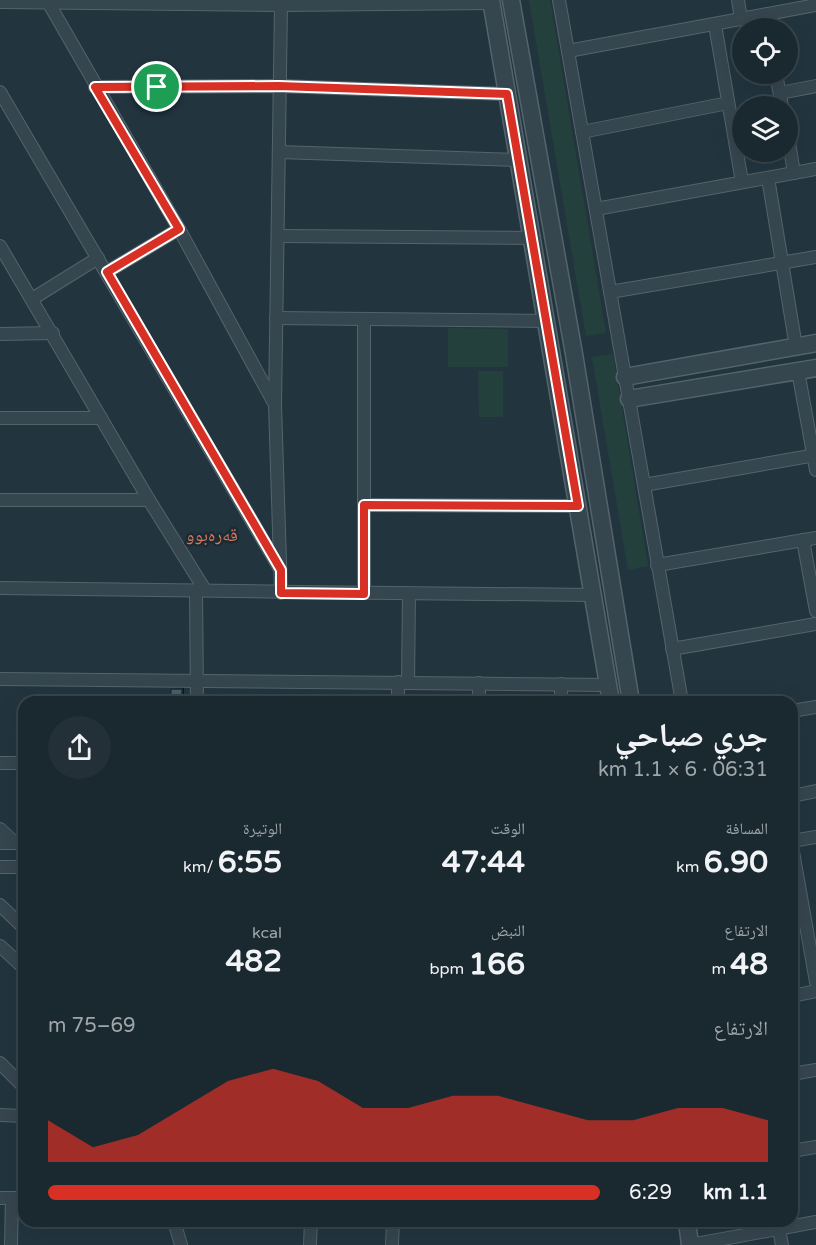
<!DOCTYPE html>
<html lang="ar">
<meta charset="utf-8">
<style>
:root{--surface:#1a282f;--page:#233037;--text:#f1f3f6;--muted:#9fa6aa;--line:#38444b;--accent:#d93025}
body{margin:0;font-family:"Varela Round","Noto Naskh Arabic",sans-serif;background:var(--page);color:var(--text);direction:rtl;height:100vh;display:flex;flex-direction:column;font-size:22px;white-space:nowrap}
*{box-sizing:border-box;margin:0}
p{font-size:20px;color:var(--muted)}
.icon{flex:none;width:33px;height:33px;fill:none;stroke:currentColor;stroke-width:2;stroke-linecap:round;stroke-linejoin:round}
.map{position:relative;flex:1;overflow:hidden;direction:ltr}
.side{position:absolute;left:18px;top:696px;width:780px;height:531px;display:flex;flex-direction:column;background:var(--surface);border-radius:18px;box-shadow:0 6px 24px #0002,0 0 0 2px var(--line);direction:rtl}
.side>*{flex:none}
.buttons{position:absolute;left:732px;top:18px;display:grid;gap:12px}
.buttons a{display:grid;place-items:center;width:66px;height:66px;border-radius:50%;background:var(--surface);box-shadow:0 6px 24px #0002,0 0 0 2px var(--line);font-size:30px}
.pin{position:absolute;display:grid;place-items:center;width:51px;height:51px;color:#fff;margin:-26px;border:3px solid #fff;border-radius:50%;box-shadow:0 2px 6px #0007}
.round{display:grid;place-items:center;flex:none;width:63px;height:63px;border-radius:32px;background:var(--page)}
.headline{display:flex;align-items:center;justify-content:space-between;height:102px;padding:0 30px}
h1{font-size:33px;font-weight:800;line-height:45px}
.stats{display:grid;grid-template-columns:repeat(3,1fr);gap:9px;height:102px;padding:6px 30px}
.stats div{display:grid;align-content:center}
.stats b{font-size:30px;font-weight:800}
.stats small{font-size:16px;font-weight:400}
.stats p{font-size:16px}
.chart{height:168px;padding:12px 30px}
.chart p{display:flex;justify-content:space-between}
.chart svg{width:100%;height:108px;margin-top:6px;fill:var(--accent);opacity:.7}
ul{padding:0 30px;list-style:none;font-size:20px}
li{display:grid;grid-template-columns:96px 72px 1fr;align-items:center;height:45px}
li i{height:15px;border-radius:8px;background:var(--accent)}
.map>svg:first-child{display:block}
.green{fill:#24403d}
.building{fill:#485d69;stroke:#1d2d36;stroke-width:1.5;filter:url(#shadow)}
.lines{fill:none;stroke-linecap:round;stroke-linejoin:round}
.minor-casing{stroke:#54646d;stroke-width:14}
.tertiary-casing{stroke:#54646d;stroke-width:19}
.minor{stroke:#36464f;stroke-width:12}
.tertiary{stroke:#36464f;stroke-width:16}
.route-casing{stroke:#fff;stroke-width:12}
.route{stroke:#d93025;stroke-width:8}
.labels{text-anchor:middle;stroke-width:5;stroke-linejoin:round;paint-order:stroke}
.neighbourhood-label{font-size:18px;fill:#dc775b;stroke:#1b2b34}
</style>
<div class="map">
<svg width="816" height="1245" viewBox="0 0 816 1245">
<defs>
<filter id="shadow"><feDropShadow dx="5" dy="-5" stdDeviation="0" flood-color="#0009"/></filter>
</defs>
<rect width="100%" height="100%" fill="#22353f"/>
<g class="green">
<polygon points="529,0 550,0 606,333 586,336"/>
<polygon points="448,328 508,329 508,367 448,367"/>
<polygon points="613,354 648,566 628,570 592,357"/>
<polygon points="478,371 503,371 503,417 479,417"/>
</g>
<polygon class="building" points="171,689 182,689 182,702 170,702"/>
<g class="lines">
<g class="minor-casing">
<g id="minor">
<polyline points="559,0 682,702"/>
<polyline points="738,0 741,19"/>
<polyline points="0,2 281,5 491,3"/>
<polyline points="48,2 179,229 274,403"/>
<polyline points="767,14 769,28"/>
<polyline points="715,25 742,182"/>
<polyline points="568,51 816,5"/>
<polyline points="776,74 782,106"/>
<polyline points="95,87 279,86 507,94"/>
<polyline points="0,92 280,569"/>
<polyline points="780,93 816,86"/>
<polyline points="582,132 728,103"/>
<polyline points="788,136 794,173"/>
<polyline points="279,152 518,160"/>
<polyline points="768,178 796,347"/>
<polyline points="596,209 816,169"/>
<polyline points="278,236 532,238"/>
<polyline points="0,246 149,500 205,590"/>
<polyline points="107,272 179,229"/>
<polyline points="610,292 816,257"/>
<polyline points="32,299 98,258"/>
<polyline points="276,318 546,321"/>
<polyline points="0,334 53,333"/>
<polyline points="798,371 816,470"/>
<polyline points="0,418 101,418"/>
<polyline points="644,485 816,455"/>
<polyline points="0,500 149,500"/>
<polyline points="364,505 578,506"/>
<polyline points="803,540 816,611"/>
<polyline points="657,565 816,538"/>
<path d="M0 588C198 590 395 594 593 595"/>
<polyline points="196,590 197,702"/>
<polyline points="281,593 275,405 281,5"/>
<polyline points="364,593 364,319"/>
<polyline points="672,649 816,624"/>
<polyline points="0,679 608,685"/>
<polyline points="408,682 409,594"/>
<polyline points="398,702 398,682"/>
<polyline points="479,702 479,683"/>
<polyline points="561,702 561,684"/>
<polyline points="792,711 816,707"/>
<polyline points="0,763 24,763"/>
<polyline points="792,796 816,791"/>
<polyline points="0,829 15,843"/>
<polyline points="792,841 816,837"/>
<polyline points="0,843 24,843"/>
<polyline points="792,846 816,982"/>
<polyline points="0,867 24,867"/>
<polyline points="0,905 24,928"/>
<polyline points="792,918 804,916"/>
<polyline points="0,946 24,968"/>
<polyline points="792,996 816,991"/>
<polyline points="0,1063 24,1087"/>
<polyline points="792,1074 816,1070"/>
<polyline points="0,1115 24,1116"/>
<polyline points="792,1151 816,1147"/>
<polyline points="0,1198 24,1198"/>
<polyline points="174,1221 181,1245"/>
<polyline points="779,1229 782,1245"/>
<polyline points="11,1245 12,1198"/>
<polyline points="310,1245 311,1221"/>
<polyline points="392,1245 393,1221"/>
<polyline points="690,1245 816,1222"/>
</g>
</g>
<g class="tertiary-casing">
<g id="tertiary">
<polyline points="491,0 611,702"/>
<polyline points="511,0 574,354 631,702"/>
<polyline points="625,377 816,343"/>
<polyline points="629,399 816,368"/>
<polyline points="687,1221 690,1245"/>
</g>
</g>
<use href="#minor" class="minor"/>
<use href="#tertiary" class="tertiary"/>
</g>
<g class="lines">
<g class="route-casing">
<polygon id="route" points="279,86 507,94 578,506 364,505 364,594 281,593 281,570 107,272 179,229 95,87"/>
</g>
<use href="#route" class="route"/>
</g>
<g class="labels">
<g class="neighbourhood-label">
<text x="212" y="541">قەرەبوو</text>
</g>
</g>
</svg>
<div class="buttons">
<a><svg class="icon" aria-label="locate" viewBox="0 0 24 24"><circle cx="12" cy="12" r="6"/><path d="M12 2v4M12 18v4M2 12h4M18 12h4"/></svg></a>
<a><svg class="icon" aria-label="layers" viewBox="0 0 24 24"><path d="M12 4l9 5-9 5-9-5zM3 14l9 5 9-5"/></svg></a>
</div>
<div class="pin" style="left:157px;top:87px;background:#1e9e55"><svg class="icon" aria-label="arrive" viewBox="0 0 24 24"><path d="M6 21V4h12l-3 4 3 4H6"/></svg></div>
<section class="side">
<div class="headline"><div><h1>جري صباحي</h1><p>06:31 · 6 × 1.1 km</p></div><a class="round"><svg class="icon" aria-label="share" viewBox="0 0 24 24"><path d="M12 15V3M7 8l5-5 5 5M5 13v7h14v-7"/></svg></a></div>
<div class="stats">
<div><p>المسافة</p><b>6.90<small> km</small></b></div>
<div><p>الوقت</p><b>47:44</b></div>
<div><p>الوتيرة</p><b>6:55<small> /km</small></b></div>
</div>
<div class="stats">
<div><p>الارتفاع</p><b>48<small> m</small></b></div>
<div><p>النبض</p><b>166<small> bpm</small></b></div>
<div><p>kcal</p><b>482</b></div>
</div>
<div class="chart"><p><span>الارتفاع</span>69–75 m</p>
<svg viewBox="0 0 160 44" preserveAspectRatio="none"><path d="M0 44V27L10 38L20 33L30 22L40 11L50 6L60 11L70 22L80 22L90 17L100 17L110 22L120 27L130 27L140 22L150 22L160 27V44z"/></svg>
</div>
<ul>
<li><b>1.1 km</b>6:29<i style="width:100%"></i></li>
</ul>
</section>
</div>
